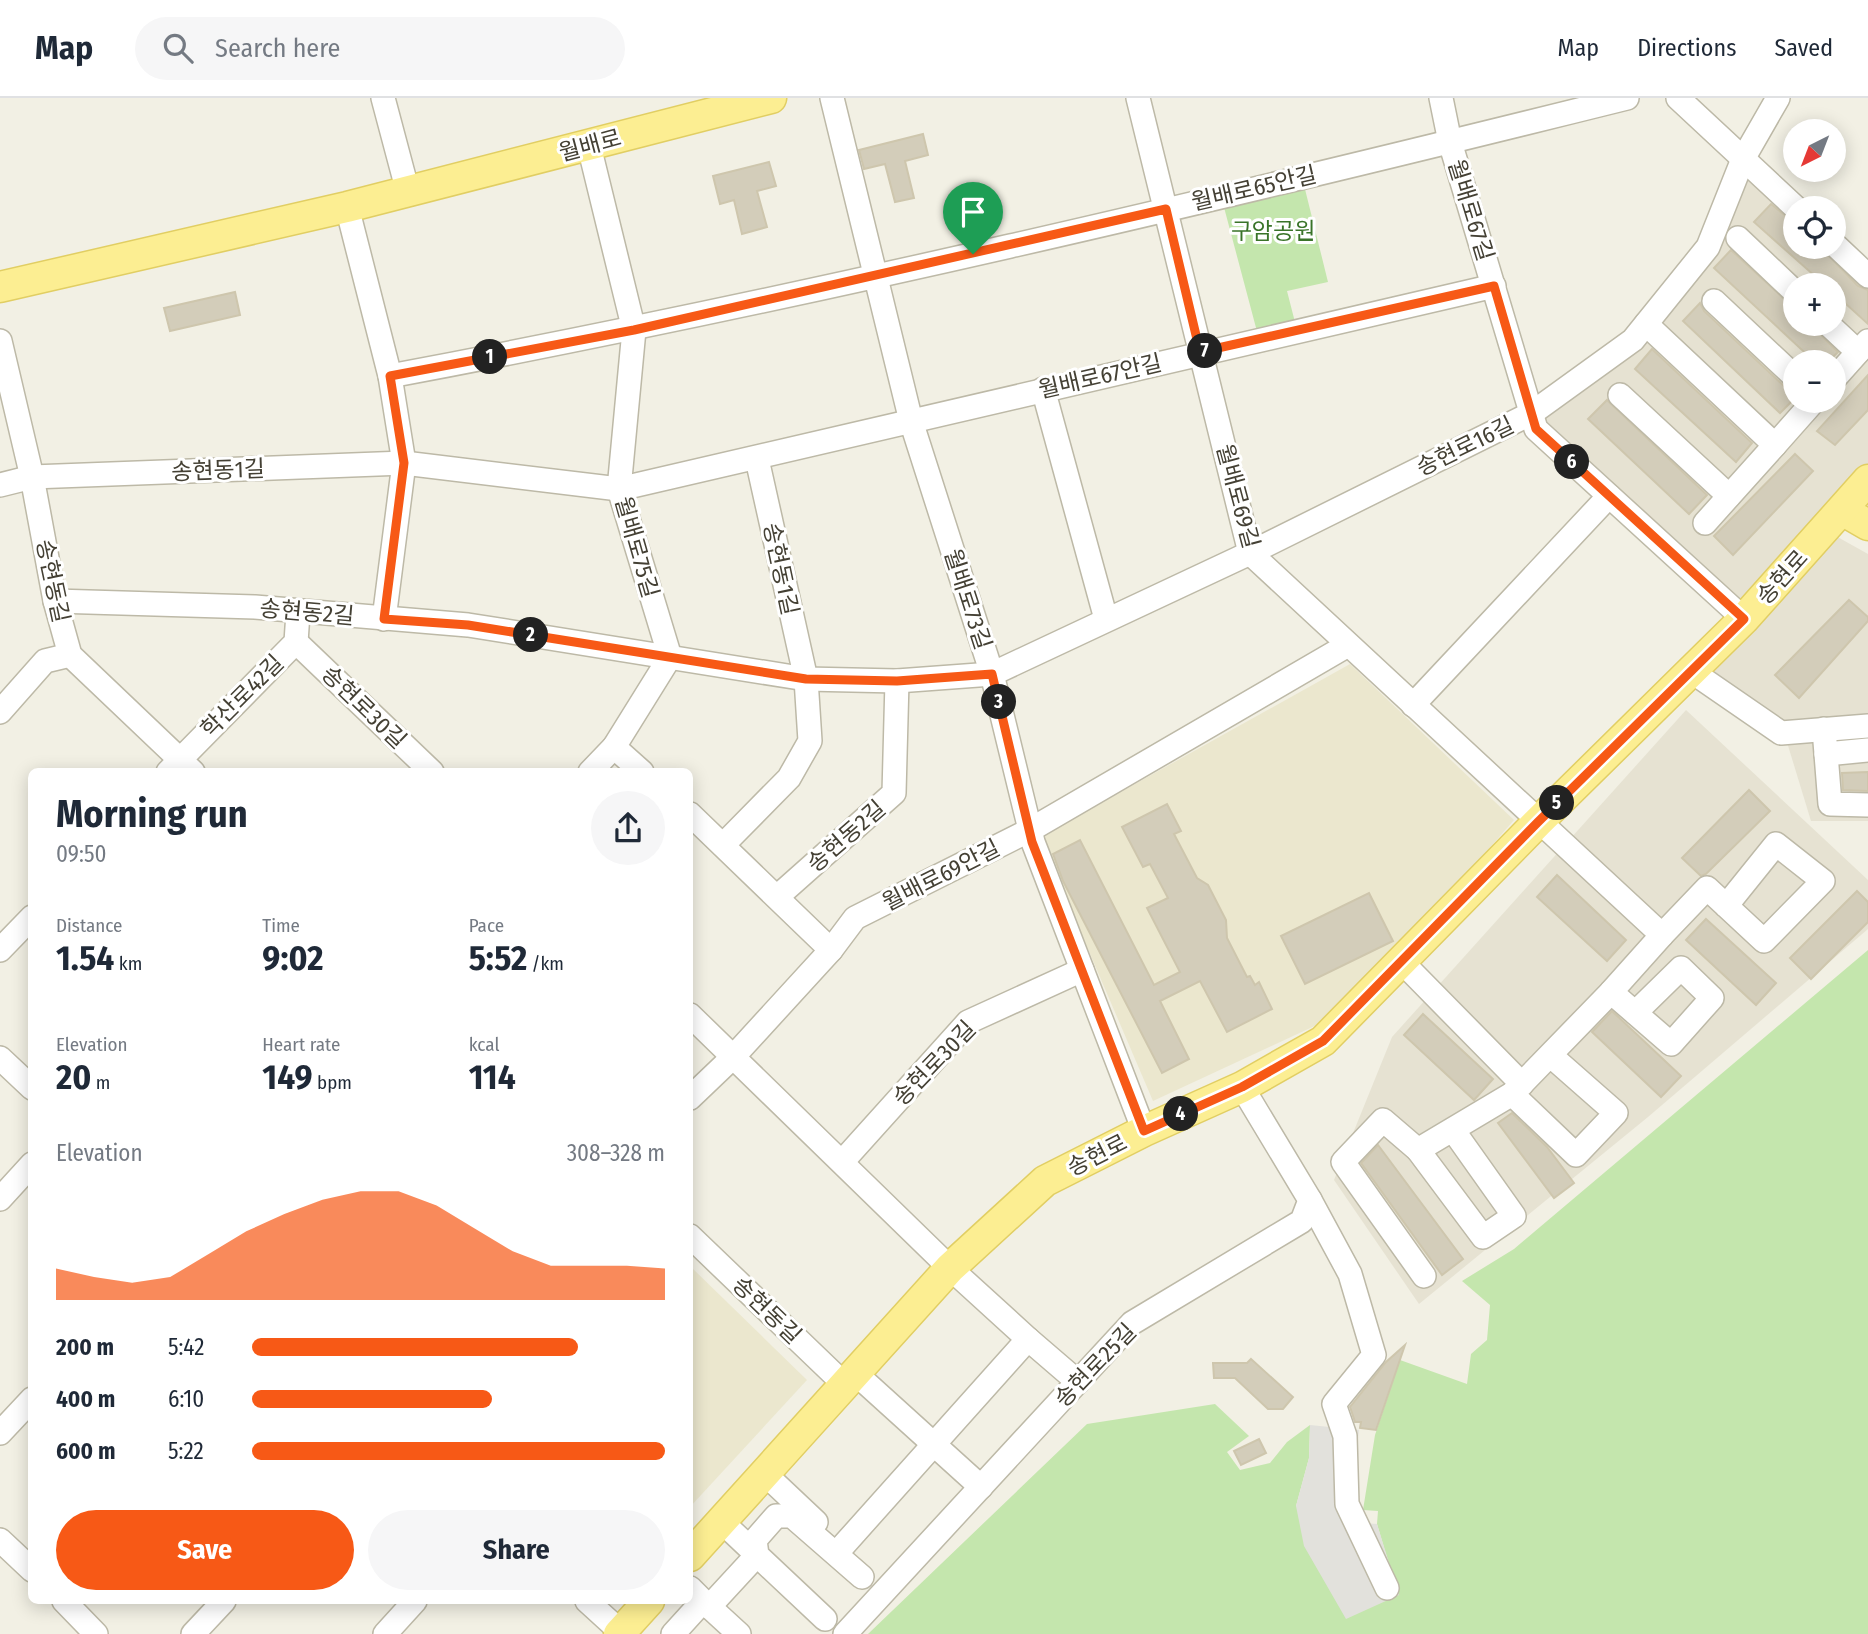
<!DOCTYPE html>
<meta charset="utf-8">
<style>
:root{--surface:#fff;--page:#f6f6f7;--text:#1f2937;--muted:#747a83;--line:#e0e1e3;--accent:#f75916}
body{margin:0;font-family:"Fira Sans Condensed","Noto Sans KR",sans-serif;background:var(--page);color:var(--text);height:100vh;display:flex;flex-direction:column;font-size:26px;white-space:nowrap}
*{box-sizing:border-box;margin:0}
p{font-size:23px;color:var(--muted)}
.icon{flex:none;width:38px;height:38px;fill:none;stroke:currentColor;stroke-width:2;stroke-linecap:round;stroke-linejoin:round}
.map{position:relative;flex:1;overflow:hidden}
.details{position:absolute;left:28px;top:670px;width:665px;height:836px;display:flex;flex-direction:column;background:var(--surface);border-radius:10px;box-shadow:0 4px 18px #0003}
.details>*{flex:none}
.needle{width:46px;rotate:222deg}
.tools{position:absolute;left:1783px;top:21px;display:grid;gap:14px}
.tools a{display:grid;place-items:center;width:63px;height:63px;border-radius:50%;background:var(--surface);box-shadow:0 4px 18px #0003;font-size:35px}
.pin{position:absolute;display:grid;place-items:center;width:60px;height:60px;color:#fff;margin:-72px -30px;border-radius:50% 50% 50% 0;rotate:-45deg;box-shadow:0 0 7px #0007}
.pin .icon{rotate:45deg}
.km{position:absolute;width:35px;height:35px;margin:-18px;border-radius:50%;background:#222;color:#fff;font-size:19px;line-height:35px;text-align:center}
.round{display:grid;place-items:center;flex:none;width:74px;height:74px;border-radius:37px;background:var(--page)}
.summary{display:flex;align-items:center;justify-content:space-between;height:119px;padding:0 28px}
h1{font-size:38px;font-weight:700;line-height:52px}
.figures{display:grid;grid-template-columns:repeat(3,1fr);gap:10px;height:119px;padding:7px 28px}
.figures div{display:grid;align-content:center}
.figures b{font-size:35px;font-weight:700}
.figures small{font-size:19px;font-weight:400}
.figures p{font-size:19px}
.chart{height:196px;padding:14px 28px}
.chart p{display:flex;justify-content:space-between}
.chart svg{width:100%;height:126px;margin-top:7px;fill:var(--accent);opacity:.7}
.primary-button{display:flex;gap:14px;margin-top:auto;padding:14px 28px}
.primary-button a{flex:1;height:80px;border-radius:42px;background:var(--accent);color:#fff;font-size:28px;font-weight:700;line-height:80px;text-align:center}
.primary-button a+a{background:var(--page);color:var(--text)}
ul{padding:0 28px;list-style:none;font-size:23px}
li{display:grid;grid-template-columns:112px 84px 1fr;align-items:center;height:52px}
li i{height:18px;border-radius:9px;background:var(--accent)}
header{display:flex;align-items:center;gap:42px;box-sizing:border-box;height:98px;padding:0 35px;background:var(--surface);border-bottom:2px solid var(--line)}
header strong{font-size:33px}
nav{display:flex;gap:38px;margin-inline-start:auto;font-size:24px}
.search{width:490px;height:63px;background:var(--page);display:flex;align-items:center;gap:18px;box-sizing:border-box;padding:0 24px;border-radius:38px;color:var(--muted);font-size:26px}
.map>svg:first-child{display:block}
.residential{fill:#e6e2d2;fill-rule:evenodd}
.education{fill:#ebe7ce}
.green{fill:#c4e6ad}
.parking{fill:#e2e1dc}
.building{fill:#d3cdba;stroke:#cec6ad;stroke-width:2}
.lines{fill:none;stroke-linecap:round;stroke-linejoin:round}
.minor-casing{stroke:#bdb9a7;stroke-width:26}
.major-casing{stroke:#e1ce63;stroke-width:33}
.minor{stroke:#fff;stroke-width:23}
.major{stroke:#fcee92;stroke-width:30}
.route-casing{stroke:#fff;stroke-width:14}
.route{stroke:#f75916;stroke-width:9}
.labels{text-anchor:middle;stroke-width:6;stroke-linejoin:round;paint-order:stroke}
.street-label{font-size:23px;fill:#444034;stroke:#fff}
.park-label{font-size:23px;fill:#3a7429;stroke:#fff}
</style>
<header>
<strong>Map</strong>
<div class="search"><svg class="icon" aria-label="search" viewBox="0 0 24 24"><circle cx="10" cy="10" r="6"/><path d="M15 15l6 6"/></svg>Search here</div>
<nav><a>Map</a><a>Directions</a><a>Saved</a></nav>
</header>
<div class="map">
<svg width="1868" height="1536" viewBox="0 0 1868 1536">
<rect width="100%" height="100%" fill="#f2f0e4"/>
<g class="residential">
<path d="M1743 61 1795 110 1796 149H1834L1868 178V377L1825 432 1868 456V628L1781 635 1691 573 1742 520 1532 316 1633 242 1708 149ZM1796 187H1834V226H1796ZM1796 264H1834V303H1796Z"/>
<polygon points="1686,612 1868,782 1868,831 1648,1019 1419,1206 1334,1082 1392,939"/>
<polygon points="1868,634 1868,723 1811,723 1786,641"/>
</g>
<g class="education">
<polygon points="1350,566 1514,722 1438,809 1321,925 1153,1003 1040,739"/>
<polygon points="690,1168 807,1282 690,1409"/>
</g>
<g class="green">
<polygon points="1302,79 1328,184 1287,193 1297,232 1259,241 1221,98"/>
<polygon points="1868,852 1868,1536 868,1536 1087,1326 1215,1306 1249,1338 1227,1354 1240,1372 1270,1365 1287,1344 1310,1327 1309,1360 1296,1408 1398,1497 1377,1426 1378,1413 1363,1412 1375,1337 1400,1262 1467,1286 1471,1256 1487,1242 1490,1207 1462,1183 1514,1151"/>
</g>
<polygon class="parking" points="1310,1327 1359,1332 1352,1395 1362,1425 1377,1426 1399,1497 1346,1521 1304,1448 1296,1408 1309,1360"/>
<g class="building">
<polygon points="923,36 928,57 905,63 914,100 895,104 885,66 864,71 859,52"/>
<polygon points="769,64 776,88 757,93 767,129 742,136 734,102 720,106 713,78"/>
<polygon points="1771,106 1796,126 1796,149 1820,149 1858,188 1868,192 1868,226 1834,195 1834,187 1825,187 1754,124"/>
<polygon points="1731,152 1796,212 1796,226 1810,226 1838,254 1828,264 1815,264 1714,170"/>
<polygon points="235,194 240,217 170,233 164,210"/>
<polygon points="1700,205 1704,213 1786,290 1796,294 1796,299 1780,315 1683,223"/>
<polygon points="1652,251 1752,345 1736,364 1635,271"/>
<polygon points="1868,277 1868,312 1835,347 1817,333"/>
<polygon points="1607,302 1707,397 1689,416 1588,321"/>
<polygon points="1795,356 1813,373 1733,457 1714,438"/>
<polygon points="1849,502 1868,519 1868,523 1799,600 1775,577"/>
<polygon points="1868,674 1868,693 1843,692 1842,675"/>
<polygon points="1749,692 1770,713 1706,776 1701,778 1682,760"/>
<polygon points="1167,706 1181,733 1174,736 1197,780 1208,787 1226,822 1227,840 1247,879 1250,878 1255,887 1259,884 1272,911 1227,934 1200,883 1160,903 1189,961 1162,975 1063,783 1053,756 1080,742 1154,887 1180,874 1147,810 1168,800 1150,766 1143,769 1122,729"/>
<polygon points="1557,777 1626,842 1607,863 1537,799"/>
<polygon points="1857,793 1868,804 1868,824 1811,881 1790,860"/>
<polygon points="1369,795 1393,843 1305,886 1281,838"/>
<polygon points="1706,821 1776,885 1756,907 1686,842"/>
<polygon points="1612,913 1681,978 1661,999 1592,934"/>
<polygon points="1423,916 1493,981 1474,1002 1404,937"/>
<polygon points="1512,1015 1547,1049 1574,1085 1554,1100 1498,1025"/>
<polygon points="1378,1047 1463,1161 1442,1177 1361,1065"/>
<polygon points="1405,1247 1376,1332 1360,1330 1361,1324 1355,1324 1350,1309 1386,1264"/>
<polygon points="1251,1261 1293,1299 1283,1311 1268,1311 1235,1280 1214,1280 1213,1265 1247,1265"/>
<polygon points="1259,1341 1266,1355 1241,1367 1234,1353"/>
</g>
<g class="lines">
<g class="minor-casing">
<g id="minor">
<polyline points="383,0 408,94"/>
<polyline points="832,0 911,323 992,576 1033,744 1144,1033"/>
<polyline points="1138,0 1250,455 1662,837 1707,790 1764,843 1823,783 1776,746 1726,808"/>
<polyline points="1441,0 1450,44 1536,331 1744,521"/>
<polyline points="1678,0 1796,110"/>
<polyline points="589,48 634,232 619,391 670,559 614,649 590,674"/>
<polyline points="347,109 390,278 404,365 384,521"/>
<polyline points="1738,140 1796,195"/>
<polyline points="1834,146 1868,178"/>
<polyline points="1714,203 1796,280"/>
<polyline points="1646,226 1775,347 1705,425"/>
<polyline points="1828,226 1858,254"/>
<polyline points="0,243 32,379 55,503 70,557 193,674"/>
<path d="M390 278C805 200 1217 102 1627 0"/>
<polyline points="1834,281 1868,243"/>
<polyline points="1043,291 1106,521"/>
<polyline points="1620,297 1729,398"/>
<polyline points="1775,347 1814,303"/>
<polyline points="0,387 32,379 404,365 619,391 1494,188"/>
<polyline points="55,503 255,509 468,527 806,581 897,583 992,576 1250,455 1532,315 1633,242 1708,149 1743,61 1778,0"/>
<polyline points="296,544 432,674"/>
<polyline points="1691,573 1781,635 1868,628"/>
<polyline points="1413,607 1609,398"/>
<polyline points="0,614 45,563 70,557"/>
<polyline points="1824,631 1830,706 1868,707"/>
<polyline points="614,649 642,674"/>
<polyline points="1826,656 1868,652"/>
<polyline points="168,674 296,544 298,515"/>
<polyline points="690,716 831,852"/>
<polyline points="723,747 789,680 810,643 806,581 757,361"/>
<polyline points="777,799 894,695 897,583"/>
<polyline points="0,852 32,819"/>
<polyline points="1402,864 1522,986"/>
<polyline points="1635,915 1681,870 1712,900 1671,946 1611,894 1662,837"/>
<polyline points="690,917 950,1170 1028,1241"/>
<polyline points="1550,957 1616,1015 1576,1057 1512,996 1611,894"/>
<polyline points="0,960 32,990"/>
<polyline points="690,1000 734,958 831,852 855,820 1030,732 1348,547"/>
<polyline points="1453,1032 1514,1118 1483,1139 1418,1052 1512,996"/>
<polyline points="1418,1052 1383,1022 1343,1064 1424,1178"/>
<polyline points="842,1064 968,924 1082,872"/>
<polyline points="0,1101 32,1066"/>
<polyline points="1310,1102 1350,1176 1374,1257 1334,1306 1345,1338 1347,1406 1387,1490"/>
<polyline points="690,1138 844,1286"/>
<polyline points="855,1275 981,1389"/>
<polyline points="0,1335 32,1301"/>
<polyline points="764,1375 816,1424"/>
<polyline points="0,1442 32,1472"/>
<polyline points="842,1449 1028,1241 1078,1284"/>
<polyline points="64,1503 96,1536"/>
<polyline points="587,1503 621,1534"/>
<polyline points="703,1503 739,1536"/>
<polyline points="709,1509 757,1457 721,1423"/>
<polyline points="825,1521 757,1457 755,1442 776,1418 792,1418 862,1479"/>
<polyline points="193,1536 224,1503"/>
<polyline points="385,1536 415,1503"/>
<polyline points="673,1536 703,1503 690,1490"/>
<polyline points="845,1536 1132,1225 1302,1123 1310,1102 1242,989"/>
</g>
</g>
<g class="major-casing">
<g id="major">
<polyline points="0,189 347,109 771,0"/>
<polyline points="1842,412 1868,427"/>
<polyline points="690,1458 950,1170 1045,1083 1144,1033 1242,989 1323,943 1538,724 1744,521 1868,382"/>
<polyline points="619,1536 649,1503"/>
</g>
</g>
<use href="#minor" class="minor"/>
<use href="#major" class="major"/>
</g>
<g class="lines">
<g class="route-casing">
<polygon id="route" points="1166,111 1200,254 1494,188 1536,331 1744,521 1538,724 1323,943 1242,989 1144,1033 1032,744 992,576 897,583 806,581 468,527 384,521 404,365 390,278 634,232"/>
</g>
<use href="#route" class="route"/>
</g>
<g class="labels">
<g class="street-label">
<text transform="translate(590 47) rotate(-15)" y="8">월배로</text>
<text transform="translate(1254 90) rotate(-13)" y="8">월배로65안길</text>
<text transform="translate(1471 112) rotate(73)" y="8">월배로67길</text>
<text transform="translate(1100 278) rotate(-13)" y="8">월배로67안길</text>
<text transform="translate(1465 348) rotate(-26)" y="8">송현로16길</text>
<text transform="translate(218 372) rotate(-2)" y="8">송현동1길</text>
<text transform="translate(1238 398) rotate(75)" y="8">월배로69길</text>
<text transform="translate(637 449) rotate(74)" y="8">월배로75길</text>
<text transform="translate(781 471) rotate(78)" y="8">송현동1길</text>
<text transform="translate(1782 479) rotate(-48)" y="8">송현로</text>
<text transform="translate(53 483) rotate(78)" y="8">송현동길</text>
<text transform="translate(968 501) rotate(72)" y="8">월배로73길</text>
<text transform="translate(307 514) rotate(5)" y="8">송현동2길</text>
<text transform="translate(242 598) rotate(-45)" y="8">학산로42길</text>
<text transform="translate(364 609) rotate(44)" y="8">송현로30길</text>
<text transform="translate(846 738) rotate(-41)" y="8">송현동2길</text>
<text transform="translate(941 777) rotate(-27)" y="8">월배로69안길</text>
<text transform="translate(934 965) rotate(-46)" y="8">송현로30길</text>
<text transform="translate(1097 1057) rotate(-27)" y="8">송현로</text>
<text transform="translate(767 1212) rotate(44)" y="8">송현동길</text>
<text transform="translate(1095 1267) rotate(-46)" y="8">송현로25길</text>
</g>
<g class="park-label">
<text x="1273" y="141">구암공원</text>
</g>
</g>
</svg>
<div class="tools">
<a><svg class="needle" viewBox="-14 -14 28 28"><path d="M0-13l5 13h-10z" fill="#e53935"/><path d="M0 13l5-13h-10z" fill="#747a83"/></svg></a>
<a><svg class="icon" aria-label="locate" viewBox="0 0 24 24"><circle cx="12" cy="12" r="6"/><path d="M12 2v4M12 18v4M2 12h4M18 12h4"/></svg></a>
<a>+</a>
<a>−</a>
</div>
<div class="pin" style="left:973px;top:156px;background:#1e9e55"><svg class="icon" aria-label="arrive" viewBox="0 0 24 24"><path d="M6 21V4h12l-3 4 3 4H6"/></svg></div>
<b class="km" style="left:490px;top:259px">1</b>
<b class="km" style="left:531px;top:537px">2</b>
<b class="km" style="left:999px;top:604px">3</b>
<b class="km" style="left:1181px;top:1016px">4</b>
<b class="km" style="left:1557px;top:705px">5</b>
<b class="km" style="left:1572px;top:364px">6</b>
<b class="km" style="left:1205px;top:253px">7</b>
<section class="details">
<div class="summary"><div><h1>Morning run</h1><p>09:50</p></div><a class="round"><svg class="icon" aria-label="share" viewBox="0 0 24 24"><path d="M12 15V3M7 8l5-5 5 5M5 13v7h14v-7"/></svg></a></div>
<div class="figures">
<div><p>Distance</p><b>1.54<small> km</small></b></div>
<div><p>Time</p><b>9:02</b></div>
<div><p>Pace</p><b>5:52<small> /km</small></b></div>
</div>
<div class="figures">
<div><p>Elevation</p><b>20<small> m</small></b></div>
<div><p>Heart rate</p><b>149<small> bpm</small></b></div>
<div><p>kcal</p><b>114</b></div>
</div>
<div class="chart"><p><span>Elevation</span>308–328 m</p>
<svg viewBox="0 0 160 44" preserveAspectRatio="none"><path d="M0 44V33L10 36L20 38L30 36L40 28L50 20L60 14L70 9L80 6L90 6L100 11L110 19L120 27L130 32L140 32L150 32L160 33V44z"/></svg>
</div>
<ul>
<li><b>200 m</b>5:42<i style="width:79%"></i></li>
<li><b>400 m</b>6:10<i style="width:58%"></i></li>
<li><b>600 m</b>5:22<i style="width:100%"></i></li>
</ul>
<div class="primary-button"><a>Save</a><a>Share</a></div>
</section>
</div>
